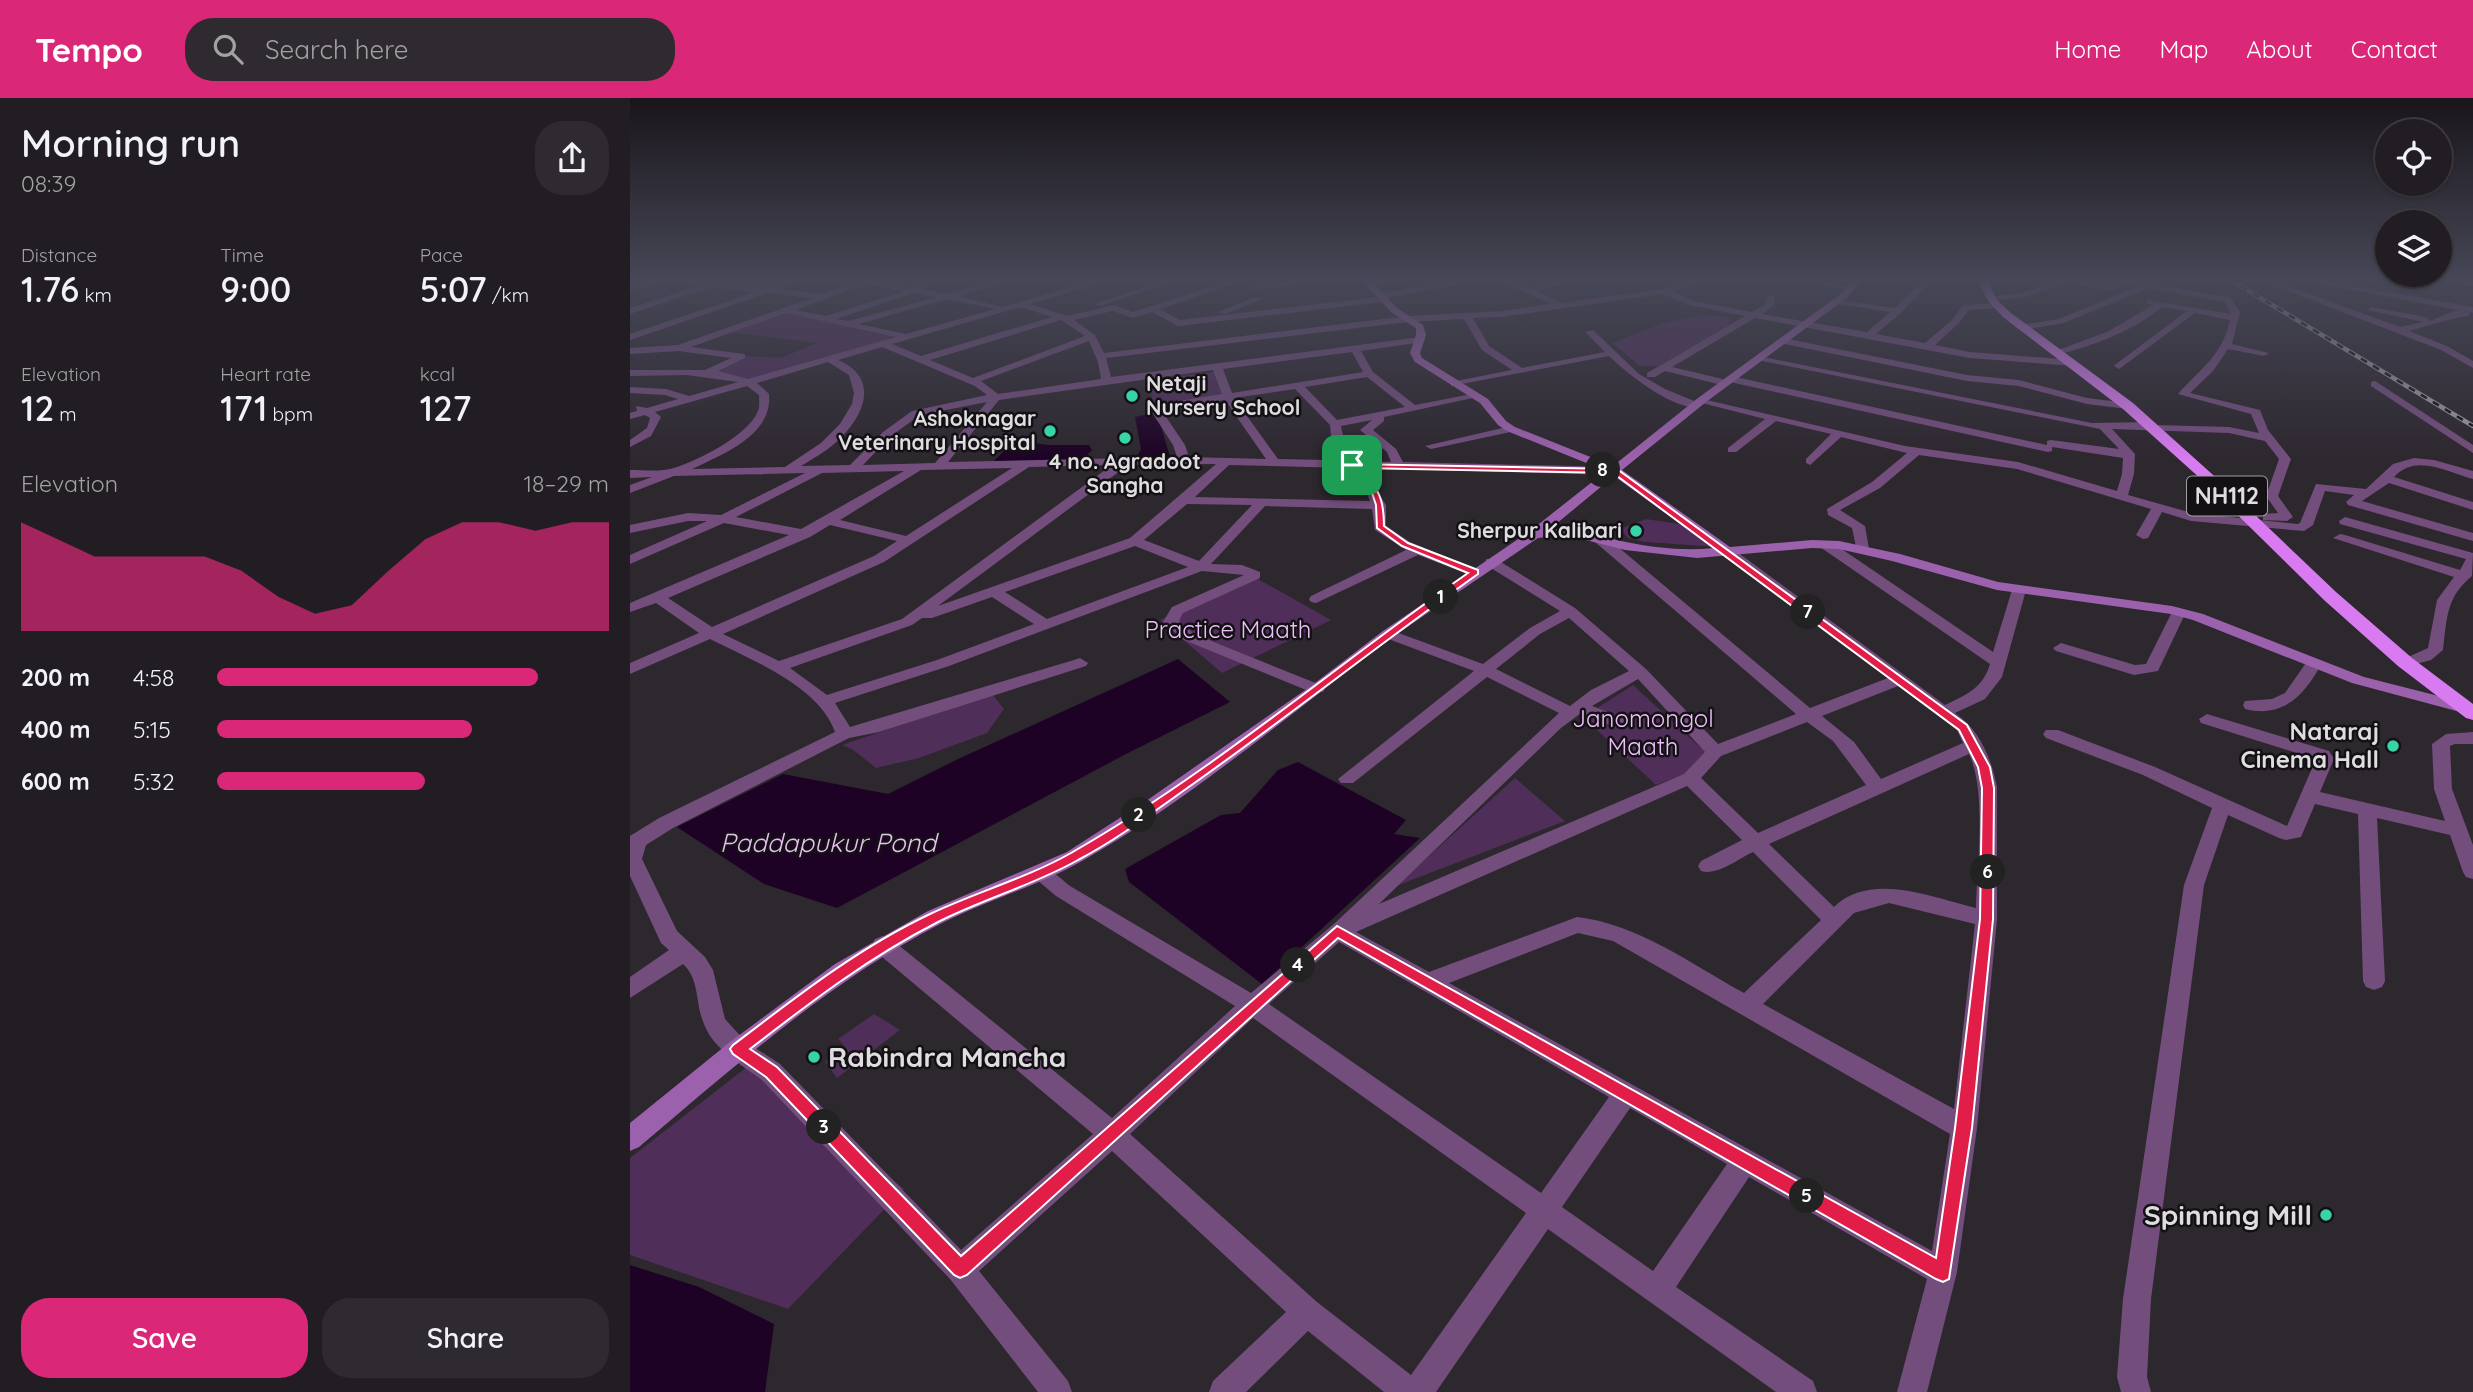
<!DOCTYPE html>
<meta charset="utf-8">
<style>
:root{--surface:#221d22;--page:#2e2a2f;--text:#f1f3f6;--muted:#a2a2a5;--line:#3f3b40;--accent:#db2777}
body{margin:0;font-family:Quicksand,sans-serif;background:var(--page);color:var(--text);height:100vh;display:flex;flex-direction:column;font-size:26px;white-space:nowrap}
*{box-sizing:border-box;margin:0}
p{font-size:23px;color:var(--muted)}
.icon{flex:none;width:38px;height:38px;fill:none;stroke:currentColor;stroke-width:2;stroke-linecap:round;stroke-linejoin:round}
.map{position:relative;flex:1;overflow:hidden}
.panel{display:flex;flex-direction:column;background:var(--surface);width:630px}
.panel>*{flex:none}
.controls{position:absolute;left:1745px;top:21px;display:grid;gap:14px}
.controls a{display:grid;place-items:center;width:77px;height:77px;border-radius:50%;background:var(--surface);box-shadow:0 2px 5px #0004,0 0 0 2px var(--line);font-size:35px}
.pin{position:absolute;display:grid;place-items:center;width:60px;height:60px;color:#fff;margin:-30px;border-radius:14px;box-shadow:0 4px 10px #0006}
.km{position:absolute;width:35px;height:35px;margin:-18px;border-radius:50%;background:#222;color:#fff;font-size:19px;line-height:35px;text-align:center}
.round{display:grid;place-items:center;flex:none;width:74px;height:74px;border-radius:28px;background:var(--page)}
.head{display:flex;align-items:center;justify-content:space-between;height:119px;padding:0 21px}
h1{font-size:38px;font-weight:600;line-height:52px}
.stats{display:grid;grid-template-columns:repeat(3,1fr);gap:10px;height:119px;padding:7px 21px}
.stats div{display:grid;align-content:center}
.stats b{font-size:35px;font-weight:600}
.stats small{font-size:19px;font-weight:400}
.stats p{font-size:19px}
.chart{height:196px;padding:14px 21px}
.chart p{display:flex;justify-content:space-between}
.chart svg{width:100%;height:126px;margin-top:7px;fill:var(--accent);opacity:.7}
.cta{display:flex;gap:14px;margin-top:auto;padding:14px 21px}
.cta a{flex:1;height:80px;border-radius:28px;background:var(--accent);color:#fff;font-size:28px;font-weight:600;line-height:80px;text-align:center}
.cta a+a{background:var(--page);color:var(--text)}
ul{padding:0 21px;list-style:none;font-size:23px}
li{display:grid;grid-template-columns:112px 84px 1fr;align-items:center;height:52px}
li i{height:18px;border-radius:9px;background:var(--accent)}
header{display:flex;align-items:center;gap:42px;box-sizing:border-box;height:98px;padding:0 35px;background:var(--accent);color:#fff}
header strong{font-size:33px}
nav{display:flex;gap:38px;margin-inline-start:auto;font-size:24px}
.search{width:490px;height:63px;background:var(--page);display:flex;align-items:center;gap:18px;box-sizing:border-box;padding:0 24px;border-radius:28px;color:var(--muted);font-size:26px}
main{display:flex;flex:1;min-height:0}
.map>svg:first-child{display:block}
.green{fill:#4f2e59}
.water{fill:#1d0225}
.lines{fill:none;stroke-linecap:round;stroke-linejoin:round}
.street{fill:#734e7d;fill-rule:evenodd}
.secondary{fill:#9c61ac;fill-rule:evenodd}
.highway{fill:#d87bf1;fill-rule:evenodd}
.rail-casing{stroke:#9d999e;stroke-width:4.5}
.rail{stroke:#141114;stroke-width:2.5;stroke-dasharray:7;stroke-linecap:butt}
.route{fill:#e11d48;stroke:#fff;stroke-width:2;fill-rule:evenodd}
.poi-dot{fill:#36d4a7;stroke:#141114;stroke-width:2.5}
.labels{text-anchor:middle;stroke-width:5;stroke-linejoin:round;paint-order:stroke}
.far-poi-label{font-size:21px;font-weight:bold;fill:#e0dde1;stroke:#141114;text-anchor:end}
.shield{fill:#141114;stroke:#a3a0a4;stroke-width:2}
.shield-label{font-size:23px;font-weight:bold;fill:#e0dde1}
.park-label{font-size:24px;fill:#edbffa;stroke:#141114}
.poi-label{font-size:24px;font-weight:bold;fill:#e0dde1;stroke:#141114;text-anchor:end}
.water-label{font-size:26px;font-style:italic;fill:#ebbcf8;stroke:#141114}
.near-poi-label{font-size:28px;font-weight:bold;fill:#e0dde1;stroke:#141114;text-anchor:start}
</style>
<header>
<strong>Tempo</strong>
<div class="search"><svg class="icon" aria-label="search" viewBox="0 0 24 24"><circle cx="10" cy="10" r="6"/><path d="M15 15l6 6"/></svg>Search here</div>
<nav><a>Home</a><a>Map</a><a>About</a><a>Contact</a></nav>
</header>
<main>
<section class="panel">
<div class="head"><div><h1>Morning run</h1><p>08:39</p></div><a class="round"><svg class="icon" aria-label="share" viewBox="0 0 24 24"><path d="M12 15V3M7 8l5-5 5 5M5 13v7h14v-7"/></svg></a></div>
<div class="stats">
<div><p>Distance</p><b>1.76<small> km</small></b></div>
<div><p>Time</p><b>9:00</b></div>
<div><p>Pace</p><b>5:07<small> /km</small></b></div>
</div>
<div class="stats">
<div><p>Elevation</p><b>12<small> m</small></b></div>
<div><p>Heart rate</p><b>171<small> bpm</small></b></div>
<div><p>kcal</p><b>127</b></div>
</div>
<div class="chart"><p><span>Elevation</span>18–29 m</p>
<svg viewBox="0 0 160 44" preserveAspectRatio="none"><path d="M0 44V6L10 12L20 18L30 18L40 18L50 18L60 23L70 32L80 38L90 35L100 23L110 12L120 6L130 6L140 9L150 6L160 6V44z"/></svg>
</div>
<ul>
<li><b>200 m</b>4:58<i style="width:82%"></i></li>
<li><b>400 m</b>5:15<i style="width:65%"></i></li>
<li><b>600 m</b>5:32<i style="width:53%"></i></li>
</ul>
<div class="cta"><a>Save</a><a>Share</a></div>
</section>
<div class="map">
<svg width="1843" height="1294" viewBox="0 0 1843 1294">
<rect width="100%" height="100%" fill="#2d272e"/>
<g class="green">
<polygon points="37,181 171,181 141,192"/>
<polygon points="153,214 275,238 117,283 77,275 112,258 151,260 187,245 99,234"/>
<polygon points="1071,217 1100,219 1098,228 1028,268 1010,268 982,245 1031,226"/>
<polygon points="589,273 602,296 525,308 516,283"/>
<polygon points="1016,421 1056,427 1089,449 1015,444 998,440 990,431"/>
<polygon points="626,480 701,522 592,575 530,522"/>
<polygon points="1003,587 1086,664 1026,687 953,619"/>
<polygon points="362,596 374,611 357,635 289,660 246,670 222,651 212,647"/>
<polygon points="885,680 935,723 766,788"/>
<polygon points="244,916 270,932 207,980 195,964 215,949 208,941"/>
<polygon points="122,965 274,1091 158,1211 0,1157 0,1060"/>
</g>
<g class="water">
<polygon points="527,314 540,359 525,364 504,364 511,351 505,319"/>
<polygon points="385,342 418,347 459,347 462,352 452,362 363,364"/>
<polygon points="548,561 600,604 494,657 207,810 134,786 47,729 153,676 258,696 328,661"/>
<polygon points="668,664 776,722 764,736 790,740 632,886 499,784 495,771 591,717 610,715 648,672"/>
<polygon points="0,1167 69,1189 144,1226 135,1294 0,1294"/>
</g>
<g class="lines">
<g class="street">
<path d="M22 181H59L136 190 163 181H175L149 191 193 196 232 181 283 189 300 181H311L292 191 317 196 372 181H386L328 198 372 209 470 181H483L400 206 437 218 484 207 503 214 605 181 615 182 530 211 550 222 748 199 751 195 837 181H857L756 200 753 204 548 228 522 214 503 220 483 213 444 222 465 237 474 255 778 218 871 213 921 206 866 181C879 181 893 190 904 189 919 187 932 181 948 181L907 193 931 205 1033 191 1060 181H1070L1059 189 1042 193 1064 203 1122 214 1135 207 1137 199 1141 196 1145 199 1143 208 1132 216 1237 234 1260 214 1207 206 1204 201 1265 210 1294 181H1303L1271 215 1246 236 1295 245 1322 222 1333 207 1367 205 1370 210 1339 212 1328 226 1305 247 1340 254 1443 262 1448 265 1443 268 1340 260 1125 220 1042 269 1097 282 1101 278 1417 347V343L1421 342 1489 351 1470 331 1123 261 1128 258 1462 325 1521 324 1526 327 1599 329 1629 335 1621 316 1548 296C1572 269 1592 258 1600 222L1565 215 1489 271 1484 268 1486 266 1557 213 1532 209C1503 233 1467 246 1431 256L1423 254 1479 233 1523 207 1517 206V202L1601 216 1595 204 1519 190 1434 225 1393 232 1390 231V227L1429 221 1509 188 1497 187 1480 193 1437 184 1393 200 1361 202 1357 199 1392 195 1429 181H1445L1479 188 1495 181H1506L1504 183 1601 200 1610 214 1602 246 1639 255 1634 258 1598 251 1583 273 1560 295 1630 312 1638 332 1661 361 1648 398 1663 419 1657 423 1633 422V416L1648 415 1636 398 1649 361 1635 343 1599 335 1482 331 1505 356 1504 376 1498 397 1562 415 1667 426 1670 425 1686 386 1736 391 1763 366 1784 360 1804 362 1843 373V381C1817 374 1786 355 1764 379L1843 404V412L1759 385 1732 403 1843 435V443L1718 407 1716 404 1724 397 1695 393 1683 427 1674 433 1561 423 1532 414 1518 440 1513 441 1506 437 1521 411 1387 371 1289 357 1250 390 1210 412 1235 428 1239 451 1237 454H1227L1222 430 1198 417 1197 411 1242 384 1277 355 1211 339 1180 367 1176 365V361L1201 336 1146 323 1106 354H1098V350L1135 321 1068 304V300L1275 348 1388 364 1487 393 1492 376 1493 360 1422 349V353L1418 354 1100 284 1096 288 1035 273 1025 279H1017V275L1115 218 1059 207 1033 196 871 219 843 220 859 248 892 270 975 254 955 234 963 232 1009 276 1035 291 1069 305V309C1042 312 998 276 979 258L821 288V284L882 272 852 252 834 221 778 224 476 260 481 279 790 239 795 242 793 244 731 253 743 274 785 307 847 295 852 298 754 319V323L743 332 766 351 773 364 985 369 991 373 985 377 732 370 756 407V428L780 444 852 474 850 477H840L788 457 686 505 681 504 679 501 681 498 776 452 745 432 742 411 635 408 581 466 612 467 630 474V480L553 515 549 523 564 536 693 588 695 591 693 594H681L554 542 536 527 533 524 542 509 614 477 572 473 319 568 205 605 220 629 444 562 450 560 458 565 456 568 249 634 219 640 43 730 16 747 12 761 47 833 75 859 83 872 95 921 116 944 150 966 331 1152 463 1036 245 853 242 847 245 841 253 838 261 841 482 1020 605 908 426 798 400 776 403 771C417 766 429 779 440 788L621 895 705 825 929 615 857 579 723 685H711L708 681 844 573 753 539 750 536 753 533H763L853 566 900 530 930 513 856 467V461H866L945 510 1016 571 1088 646 1166 616 965 444V438H975L1180 610 1258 580 1093 457V451H1103L1315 607C1336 597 1353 590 1360 566L1190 449V443H1200L1363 554 1382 492 1389 488 1396 492 1372 579 1355 601 1325 615C1350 632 1361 660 1367 689V821L1347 1030 1327 1174 1297 1294H1267L1297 1181 1119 1079 1046 1189 1183 1283 1187 1294H1146L918 1131 806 1294H754L678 1233 616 1294H579L583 1283 656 1214 482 1053 349 1173 438 1283 442 1294H408L320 1181 132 982C112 967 83 951 74 926 65 906 70 881 53 866L0 900V879L39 852 31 845 0 778V738L29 720 205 634C189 588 121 562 80 541L0 576V565L69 535 26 505 0 514V505L159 437 94 425 0 466V457L77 423H58L0 435V427L58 415 91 417 175 375 44 378 0 395V387L22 379 0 380V372C14 372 31 374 44 370 67 363 119 337 128 313 130 308 129 303 129 297L117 288 25 314 31 319 21 338 0 349V342L17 330 20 320 15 317 0 321V315L7 313 6 308 17 310 48 301 35 297 0 295V289L36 291 59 298 108 284 57 277 0 278V272H75L101 260 49 253 0 256V250L48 247 182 200 138 195 0 242V236L125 194 81 189 0 216V210L71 187 34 183 0 193V188ZM236 186 274 193 196 218 166 212ZM284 195 307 199 218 223 206 221ZM317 201 365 211 276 236 229 226ZM391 209 422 219 291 258 262 246ZM156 215 266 239 118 281 88 273 115 260V256L61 249ZM431 222 455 238 343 280 300 262ZM459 243 468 264 471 281 368 296 351 283ZM252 249 345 288 357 297 282 313 253 334 220 367 171 368C182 361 194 355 204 346 232 322 253 281 208 262ZM722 254 733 274 602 295 593 271ZM198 264 219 277 224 295 222 306 210 326 191 345 155 369 62 371C93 356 143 337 139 296L127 285ZM583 272 592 296 530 306 521 313 543 347 547 359 318 364 369 302ZM737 279 775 309 707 322 675 289ZM665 291 700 327 701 338 692 352 696 362 648 361 604 300ZM595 302 636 361 559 359 555 347 532 313ZM357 304 305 365 233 367 261 338 290 317ZM742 322 730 332 757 354 761 364 708 362 704 352 713 338 711 328ZM586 366 500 440 308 508 498 367ZM482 367 272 521 149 563 93 536 254 464 399 369ZM599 367 718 370 734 388 740 403 565 399ZM382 370 276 438 210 422 291 372ZM274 373 171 431 106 419 192 375ZM557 406 622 407 569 463 514 442ZM200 427 267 443 244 458 82 529 38 500 180 439ZM505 448 558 469 417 521 375 494ZM362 499 404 526 307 562 197 597 160 570 282 527 292 520H302ZM939 520 999 573 961 592 940 608 866 571 910 536ZM1008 581 1075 654 1054 676 749 806 931 630 951 615 984 629H996L999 625 996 621 962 608ZM1268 588 1327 632 1333 645 1251 681 1224 644 1192 618ZM1177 624 1203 643 1236 687 1128 735 1071 680 1091 658ZM1339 656C1357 694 1347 767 1346 810 1303 800 1241 773 1204 809L1139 746ZM1057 688 1112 742 1071 763 1068 768 1071 773C1087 778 1108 761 1123 754L1191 822 1114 895C1061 866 1008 826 947 819L799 874 726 834ZM1259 805 1345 826 1324 1011 1133 906 1224 815ZM948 835 983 843 1320 1036 1302 1153 819 885ZM709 844 979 999 911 1095 639 906ZM623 920 896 1115 781 1277 687 1204 500 1036ZM1000 1010 1097 1066 1023 1173 932 1109Z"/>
<polygon points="538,181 551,181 471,208 464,206"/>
<polygon points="688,181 724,181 620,191 616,189"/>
<polygon points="760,181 786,181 739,188 735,186"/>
<polygon points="1159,181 1180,181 1226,190 1222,192"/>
<path d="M1627 181H1639L1770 229 1793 224 1737 212 1741 209 1796 219 1800 223 1826 212 1839 214V218C1819 220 1799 228 1779 233L1817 248 1843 263V270L1811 252Z"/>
<polygon points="1665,181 1684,181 1843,209 1843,215"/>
<polygon points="1766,181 1784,181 1786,183 1782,185"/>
<polygon points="1810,181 1843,184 1843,188 1814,183"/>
<polygon points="625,199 632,201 595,216 588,214"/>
<polygon points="1153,240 1337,277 1389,282 1457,300 1498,305 1503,308 1498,311 1457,306 1389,288 1337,283 1150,245 1150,241"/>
<polygon points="1745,283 1843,347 1843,355 1741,288 1741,284"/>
<polygon points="881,328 887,331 885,333 801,351 795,348"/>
<path d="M1715 419 1843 455 1842 478C1816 499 1817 520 1813 552L1801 562 1775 569 1767 564 1798 550 1807 502 1824 479 1703 440 1710 436 1715 437 1830 472 1836 461 1710 426 1709 423Z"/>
<polygon points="1549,510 1556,514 1528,573 1504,577 1426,553 1423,550 1431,545 1505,567 1516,566 1542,514"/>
<path d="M1684 560 1692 565C1675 596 1654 621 1615 611L1613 607 1615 603 1642 601 1655 595 1678 562Z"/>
<polygon points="1577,616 1699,653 1704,661 1690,694 1815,723 1804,691 1802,646 1816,636 1843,634 1843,646 1825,646 1820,648 1822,691 1843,747 1843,781 1836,779 1833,774 1820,737 1747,720 1755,883 1752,889 1744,892 1736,889 1733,883 1728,716 1685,706 1671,739 1656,742 1649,740 1598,717 1574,787 1521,1201 1517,1279 1521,1294 1491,1294 1487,1279 1493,1201 1554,787 1582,710 1513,677 1416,640 1413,636 1416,632 1428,632 1525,669 1657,728 1686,661 1571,625 1569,621"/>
</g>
<path class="secondary" d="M731 181H740L767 210 793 227 796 237 790 255 792 260 858 301 876 323 885 329 983 368 1068 300 1212 195 1224 181H1233L1218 199 1076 304 992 372 1100 449 1182 442 1209 443 1270 456 1368 484 1542 508 1573 516 1734 579 1840 606 1842 610 1834 615 1722 585 1563 522 1541 516 1367 492 1262 463 1209 451 1182 450 1067 460 995 452 936 437 908 440C860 473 811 505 763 539 661 614 563 700 452 763 408 788 357 802 312 825 200 883 105 968 9 1049L0 1053V1025L100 944 205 866 298 813 437 754 516 703 681 588 753 533 900 433 976 373 877 333 868 327 850 305 785 264 780 255 786 237V230L761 214ZM984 378 1084 450C1055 453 1025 450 996 444 970 439 946 428 920 431Z"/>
<polygon class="highway" points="1347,181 1357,181 1367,202 1381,215 1503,305 1582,376 1706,494 1782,560 1843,606 1843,622 1836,620 1768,568 1694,502 1572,382 1493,311 1373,219 1358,203"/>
<g class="rail-casing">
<polyline id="rail" points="1599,181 1843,328"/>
</g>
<use href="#rail" class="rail"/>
</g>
<linearGradient id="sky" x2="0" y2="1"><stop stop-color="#191519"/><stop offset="0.5" stop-color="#464757"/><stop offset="1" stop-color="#464757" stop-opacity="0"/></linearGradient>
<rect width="1843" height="362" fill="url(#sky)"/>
<path class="route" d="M719 366 987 371 1337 627 1360 669 1364 690 1363 821 1342 1030 1319 1181 1313 1184 1306 1181 708 840 337 1177 330 1180 324 1177 136 979 103 956 100 951 103 947C166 899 228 850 300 816 346 794 397 780 441 755 581 675 706 567 838 475L772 448 747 430 746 407 742 395ZM728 370 983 375 1329 632 1348 669 1352 690 1350 821 1325 1030 1306 1160 707 828 331 1158 147 969 120 951C182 903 238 860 308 824 353 801 404 787 448 762 488 741 526 712 563 686 659 618 752 544 848 476V472L778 445 754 428C754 398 748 391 728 370Z"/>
<g class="poi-dot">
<circle cx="502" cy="298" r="7"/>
<circle cx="420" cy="333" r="7"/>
<circle cx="495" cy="340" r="7"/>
<circle cx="1006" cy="433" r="7"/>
<circle cx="1763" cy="648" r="7"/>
<circle cx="184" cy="959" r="7"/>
<circle cx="1696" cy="1117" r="7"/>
</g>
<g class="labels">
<g class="far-poi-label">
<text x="516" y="293" text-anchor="start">Netaji<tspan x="516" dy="24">Nursery School</tspan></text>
<text x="406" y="328">Ashoknagar<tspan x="406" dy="24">Veterinary Hospital</tspan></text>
<text x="495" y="371" text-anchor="middle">4 no. Agradoot<tspan x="495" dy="24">Sangha</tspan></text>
<text x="992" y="440">Sherpur Kalibari</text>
</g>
<rect class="shield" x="1557" y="378.5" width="80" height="39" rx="5"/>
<g class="shield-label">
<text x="1597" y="406">NH112</text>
</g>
<g class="park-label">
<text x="598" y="540">Practice Maath</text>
<text x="1013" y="629">Janomongol<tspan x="1013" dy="28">Maath</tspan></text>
</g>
<g class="poi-label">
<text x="1749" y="642">Nataraj<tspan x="1749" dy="28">Cinema Hall</tspan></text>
</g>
<g class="water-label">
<text x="198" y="754">Paddapukur Pond</text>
</g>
<g class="near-poi-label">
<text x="198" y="969">Rabindra Mancha</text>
<text x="1682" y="1127" text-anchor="end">Spinning Mill</text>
</g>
</g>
</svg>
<div class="controls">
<a><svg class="icon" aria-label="locate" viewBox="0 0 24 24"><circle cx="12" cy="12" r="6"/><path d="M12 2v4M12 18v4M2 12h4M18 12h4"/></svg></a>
<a><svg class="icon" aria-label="layers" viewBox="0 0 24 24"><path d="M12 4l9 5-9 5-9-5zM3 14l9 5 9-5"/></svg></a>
</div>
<div class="pin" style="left:722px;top:367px;background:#1e9e55"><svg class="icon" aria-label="arrive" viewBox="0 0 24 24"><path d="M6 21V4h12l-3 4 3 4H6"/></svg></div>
<b class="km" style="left:811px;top:499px">1</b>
<b class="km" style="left:509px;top:717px">2</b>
<b class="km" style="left:194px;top:1029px">3</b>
<b class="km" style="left:668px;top:867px">4</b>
<b class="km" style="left:1177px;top:1098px">5</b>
<b class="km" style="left:1358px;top:774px">6</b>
<b class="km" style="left:1178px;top:514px">7</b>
<b class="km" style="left:973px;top:372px">8</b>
</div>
</main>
